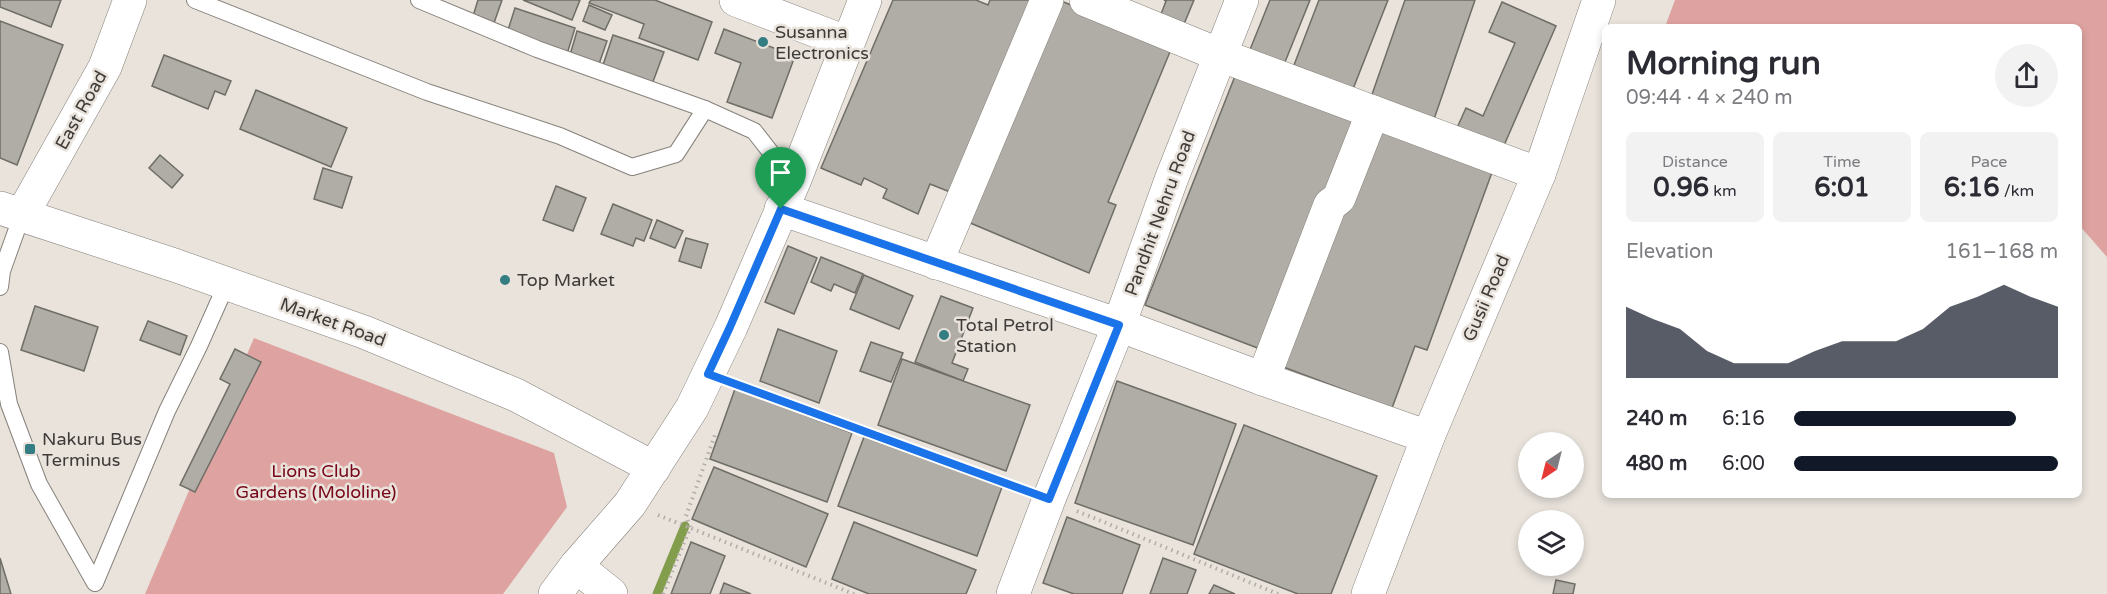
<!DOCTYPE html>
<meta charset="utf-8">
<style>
:root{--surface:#fff;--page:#f2f2f3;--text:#2b2b33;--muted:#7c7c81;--accent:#111827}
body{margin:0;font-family:"Varela Round",sans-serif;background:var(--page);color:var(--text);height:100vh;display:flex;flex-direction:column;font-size:22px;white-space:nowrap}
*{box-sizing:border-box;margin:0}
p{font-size:20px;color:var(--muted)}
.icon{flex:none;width:33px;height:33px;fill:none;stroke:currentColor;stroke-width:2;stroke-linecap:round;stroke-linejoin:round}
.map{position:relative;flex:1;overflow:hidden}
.drawer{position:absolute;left:1602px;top:24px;width:480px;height:474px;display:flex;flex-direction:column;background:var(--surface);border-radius:9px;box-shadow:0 3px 9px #0003}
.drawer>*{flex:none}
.needle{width:39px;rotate:215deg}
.tools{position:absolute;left:1518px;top:432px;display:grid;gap:12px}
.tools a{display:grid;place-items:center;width:66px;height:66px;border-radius:50%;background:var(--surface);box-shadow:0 3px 9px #0003;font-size:30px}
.pin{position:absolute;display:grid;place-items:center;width:51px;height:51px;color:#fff;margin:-62px -26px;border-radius:50% 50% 50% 0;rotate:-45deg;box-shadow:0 0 6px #0007}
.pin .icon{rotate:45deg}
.round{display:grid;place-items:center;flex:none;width:63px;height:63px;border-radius:32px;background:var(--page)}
.headline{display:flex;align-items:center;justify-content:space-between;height:102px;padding:0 24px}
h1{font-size:33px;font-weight:700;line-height:45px}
.figures{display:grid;grid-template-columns:repeat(3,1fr);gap:9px;height:102px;padding:6px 24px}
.figures div{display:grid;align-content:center;border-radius:9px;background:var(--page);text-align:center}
.figures b{font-size:26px;font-weight:700}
.figures small{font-size:16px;font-weight:400}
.figures p{font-size:16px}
.chart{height:168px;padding:12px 24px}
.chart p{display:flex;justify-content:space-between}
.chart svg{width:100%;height:108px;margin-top:6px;fill:var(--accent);opacity:.7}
ul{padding:0 24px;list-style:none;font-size:20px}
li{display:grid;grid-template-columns:96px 72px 1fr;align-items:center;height:45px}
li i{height:15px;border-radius:8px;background:var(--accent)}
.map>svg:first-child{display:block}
.green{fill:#dea3a0}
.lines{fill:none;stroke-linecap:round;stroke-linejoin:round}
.stream{stroke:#829d4c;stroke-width:9}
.building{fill:#afada5;stroke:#6e6d66;stroke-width:1.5}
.lane-casing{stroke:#86817b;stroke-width:18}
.street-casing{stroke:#86817b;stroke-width:34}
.secondary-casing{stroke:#86817b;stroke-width:34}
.path{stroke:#b1aca7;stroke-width:4;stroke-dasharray:1.5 4.5;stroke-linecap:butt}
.lane{stroke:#fff;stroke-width:16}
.street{stroke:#fff;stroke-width:33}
.secondary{stroke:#fff;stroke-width:33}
.route-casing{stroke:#fff;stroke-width:12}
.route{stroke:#1a73e8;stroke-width:8}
.poi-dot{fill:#347d82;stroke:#e9e3dc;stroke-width:2}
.labels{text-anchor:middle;stroke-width:5;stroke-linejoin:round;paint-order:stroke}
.poi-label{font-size:18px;fill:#3e3b39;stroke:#e9e3dc;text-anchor:start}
.street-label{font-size:18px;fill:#3e3b39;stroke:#e9e3dc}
.park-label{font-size:18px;fill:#780518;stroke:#e9e3dc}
</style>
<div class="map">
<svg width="2107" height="594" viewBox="0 0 2107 594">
<rect width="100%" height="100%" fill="#e9e3dc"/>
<g class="green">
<polygon points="1675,0 2107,0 2107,257 2079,225 2079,27 1665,27"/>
<polygon points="254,338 554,453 567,507 503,594 145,594"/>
</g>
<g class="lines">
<polyline class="stream" points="657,594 685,526"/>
</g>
<g class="building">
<polygon points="0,0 61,0 51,27 0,7"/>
<polygon points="478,0 502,0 494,23 473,16"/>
<polygon points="523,0 580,0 572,20"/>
<polygon points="591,0 655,0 712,22 698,60 639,38 644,24 589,3"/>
<polygon points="893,0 976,0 988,5 990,0 1032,0 950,192 930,184 918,214 883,198 887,189 864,178 861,185 821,168"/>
<polygon points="1059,0 1172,47 1108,202 1116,205 1089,273 968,222"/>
<polygon points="1164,0 1194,0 1184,24 1161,14 1166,1"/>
<polygon points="1270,0 1310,0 1283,67 1249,52"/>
<polygon points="1319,0 1388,0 1353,89 1294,65"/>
<polygon points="1405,0 1475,0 1432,125 1369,103"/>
<polygon points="1502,2 1556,26 1502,150 1456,130 1466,108 1483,116 1515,43 1489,32"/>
<polygon points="589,5 612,15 605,30 583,21"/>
<polygon points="515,8 575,28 567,54 507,33"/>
<polygon points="0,21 63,45 17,165 0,158"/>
<polygon points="724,29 795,56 772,118 727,102 741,63 715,53"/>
<polygon points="577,31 607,41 599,64 570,55"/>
<polygon points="613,35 664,52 651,87 601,71"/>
<polygon points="164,55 231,81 225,95 215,91 208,109 152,86"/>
<polygon points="1237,71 1363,119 1268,352 1145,305"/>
<polygon points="256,90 347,128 331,167 240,129"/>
<polygon points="1374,122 1494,167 1427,350 1415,346 1392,408 1278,365"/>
<polygon points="160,155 183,175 172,188 149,168"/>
<polygon points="323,168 352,177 342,208 314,199"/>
<polygon points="556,186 586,198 573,231 543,220"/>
<polygon points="613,204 652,220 644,241 636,238 633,246 601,234"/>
<polygon points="657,220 683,231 675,248 650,238"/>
<polygon points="686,238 708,244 701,268 679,261"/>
<polygon points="788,246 817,258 794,314 765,302"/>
<polygon points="821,257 863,274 855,293 834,284 831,291 811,282"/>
<polygon points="864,275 913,296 899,329 850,309"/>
<polygon points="941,296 973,308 952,363 968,369 963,381 915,362"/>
<polygon points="35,306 98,327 84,371 21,350"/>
<polygon points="148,321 187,336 180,355 140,340"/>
<polygon points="778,329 837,351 819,403 760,381"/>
<polygon points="871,342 903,353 891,382 860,371"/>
<polygon points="235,349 261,362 195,492 180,485 230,384 220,379"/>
<polygon points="902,359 1030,405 1006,471 878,425"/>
<polygon points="1117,381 1236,424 1193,545 1075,503"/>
<polygon points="735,389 852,433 827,502 710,459"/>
<polygon points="1244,425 1377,476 1331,594 1298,594 1194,554"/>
<polygon points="864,437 1002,487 977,556 838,506"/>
<polygon points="714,467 828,514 806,567 692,519"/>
<polygon points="1067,517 1140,545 1122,594 1074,594 1043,583"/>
<polygon points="854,522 976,570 966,594 869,594 832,579"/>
<polygon points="691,542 725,556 710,594 671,594"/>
<polygon points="0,558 11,594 0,594"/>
<polygon points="1163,558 1196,570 1187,594 1150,594"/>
<polygon points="1556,580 1575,584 1573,594 1553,594"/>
<polygon points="724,583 751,594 720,594"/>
<polygon points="1214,585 1235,594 1209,594"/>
</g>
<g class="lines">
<g class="lane-casing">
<g id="lane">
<polyline points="195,0 427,92 560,136 632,167 676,154 705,109 754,131 779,163 795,179"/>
<polyline points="419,0 537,49 705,109"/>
<polyline points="0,287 2,271 22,215"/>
<polyline points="0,352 9,404 39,484 95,583 167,411 199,346 227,283"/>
</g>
</g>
<g class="street-casing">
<g id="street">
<polyline points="736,0 848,43"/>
<polyline points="1086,0 1220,55 1539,174"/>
<polyline points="0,208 174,265 364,332 516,395 654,468"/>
<polyline points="781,209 1119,325 1263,379 1428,437"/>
<polyline points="22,215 105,67 130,0"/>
<polyline points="936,263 1047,0"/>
<polyline points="1263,379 1330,205 1339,198 1373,112"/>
<polyline points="576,566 611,594"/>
<polyline points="1013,594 1049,499 1119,325 1171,180 1242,0"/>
<polyline points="1368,594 1428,437 1539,174 1599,0"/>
</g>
</g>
<g class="secondary-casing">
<polyline id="secondary" points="555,594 576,566 630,504 692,408 731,327 795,179 865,0"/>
</g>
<g class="path">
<polyline points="737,384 1020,488"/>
<polyline points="1077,511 1278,594"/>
<polyline points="658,515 854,594"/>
<polyline points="663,594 690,528 686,516 715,435"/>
</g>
<use href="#lane" class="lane"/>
<use href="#street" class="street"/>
<use href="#secondary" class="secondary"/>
</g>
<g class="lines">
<g class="route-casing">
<polygon id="route" points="781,209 1119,325 1049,499 708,374 730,327"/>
</g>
<use href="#route" class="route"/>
</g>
<g class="poi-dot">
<circle cx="763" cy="42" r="6"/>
<circle cx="505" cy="280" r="6"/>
<circle cx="944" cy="335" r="6"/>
<rect x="24" y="443" width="12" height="12" rx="3"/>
</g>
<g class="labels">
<g class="poi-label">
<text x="775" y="38">Susanna<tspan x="775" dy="21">Electronics</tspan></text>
<text x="517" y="286">Top Market</text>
<text x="956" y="331">Total Petrol<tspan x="956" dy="21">Station</tspan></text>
<text x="42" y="445">Nakuru Bus<tspan x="42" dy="21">Terminus</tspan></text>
</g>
<g class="street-label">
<text transform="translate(81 110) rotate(-61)" y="6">East Road</text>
<text transform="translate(1160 213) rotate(-70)" y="6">Pandhit Nehru Road</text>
<text transform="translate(1486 298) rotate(-67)" y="6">Gusii Road</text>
<text transform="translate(333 322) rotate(20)" y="6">Market Road</text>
</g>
<g class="park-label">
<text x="316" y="477">Lions Club<tspan x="316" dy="21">Gardens (Mololine)</tspan></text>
</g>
</g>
</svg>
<div class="tools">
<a><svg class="needle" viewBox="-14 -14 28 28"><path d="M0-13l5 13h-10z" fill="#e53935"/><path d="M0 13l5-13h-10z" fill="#7c7c81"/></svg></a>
<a><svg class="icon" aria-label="layers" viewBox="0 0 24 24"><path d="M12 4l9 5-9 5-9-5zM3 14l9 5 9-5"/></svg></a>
</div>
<div class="pin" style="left:781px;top:209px;background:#1e9e55"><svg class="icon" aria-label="arrive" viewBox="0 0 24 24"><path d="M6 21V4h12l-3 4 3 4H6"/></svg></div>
<section class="drawer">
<div class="headline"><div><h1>Morning run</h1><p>09:44 · 4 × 240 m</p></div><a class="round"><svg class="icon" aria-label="share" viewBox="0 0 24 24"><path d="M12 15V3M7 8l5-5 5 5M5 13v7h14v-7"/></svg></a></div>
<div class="figures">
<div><p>Distance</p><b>0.96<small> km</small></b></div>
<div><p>Time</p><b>6:01</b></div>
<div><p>Pace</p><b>6:16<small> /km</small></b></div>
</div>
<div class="chart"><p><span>Elevation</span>161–168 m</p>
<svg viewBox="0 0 160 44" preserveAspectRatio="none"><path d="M0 44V15L10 20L20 24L30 33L40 38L50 38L60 38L70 33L80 29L90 29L100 29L110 24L120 15L130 11L140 6L150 11L160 15V44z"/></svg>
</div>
<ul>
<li><b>240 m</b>6:16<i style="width:84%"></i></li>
<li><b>480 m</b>6:00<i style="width:100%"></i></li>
</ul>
</section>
</div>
